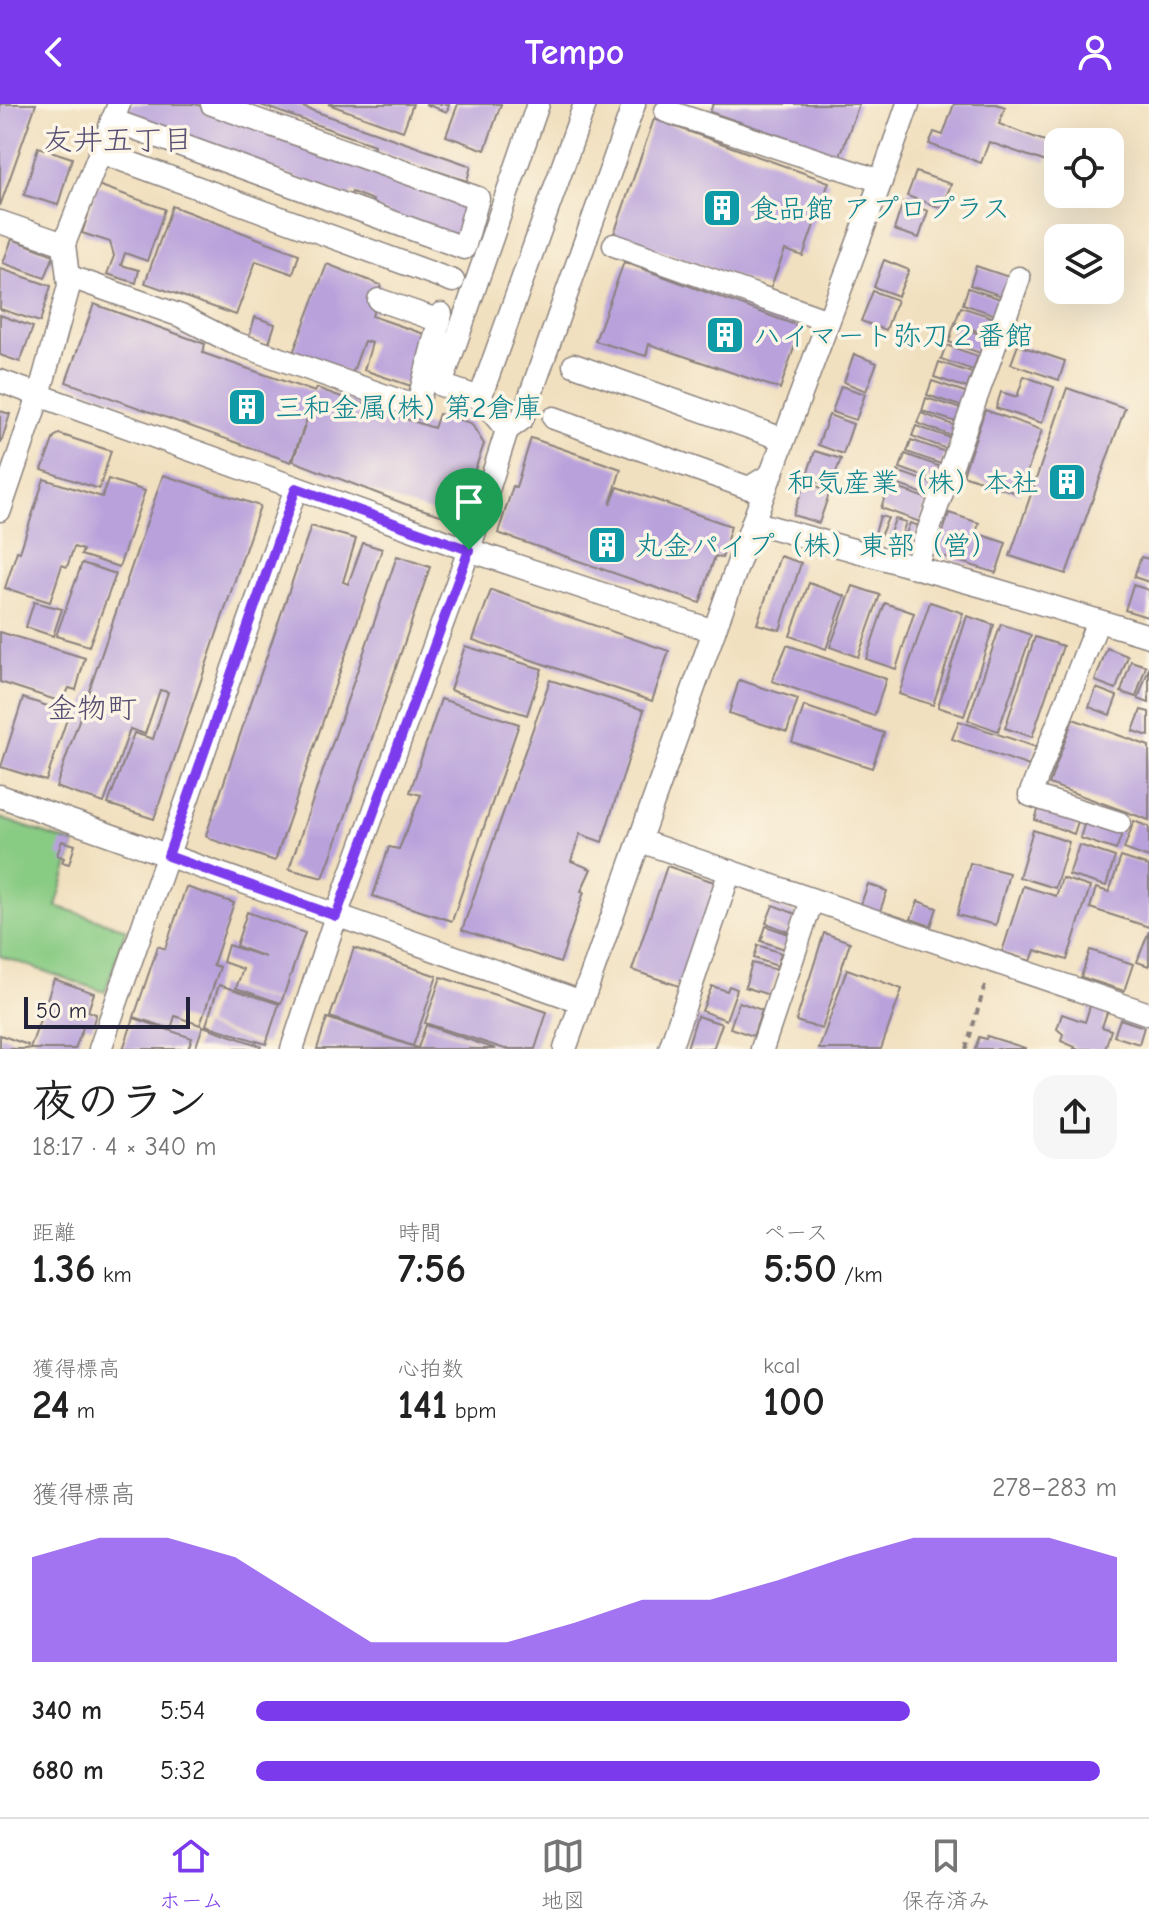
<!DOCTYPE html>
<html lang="ja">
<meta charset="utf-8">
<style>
:root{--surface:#fff;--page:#f6f6f6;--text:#222;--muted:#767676;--line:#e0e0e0;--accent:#7c3aed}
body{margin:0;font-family:"Comic Neue","Klee One",sans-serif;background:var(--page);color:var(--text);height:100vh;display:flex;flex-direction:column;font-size:30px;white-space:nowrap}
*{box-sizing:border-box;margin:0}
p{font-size:26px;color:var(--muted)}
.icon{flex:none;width:44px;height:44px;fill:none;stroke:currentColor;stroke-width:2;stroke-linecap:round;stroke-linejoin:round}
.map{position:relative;height:945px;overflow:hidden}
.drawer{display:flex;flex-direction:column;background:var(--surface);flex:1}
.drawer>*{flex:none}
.buttons{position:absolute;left:1044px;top:24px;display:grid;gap:16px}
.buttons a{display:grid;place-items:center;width:80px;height:80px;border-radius:16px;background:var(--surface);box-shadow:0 8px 32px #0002;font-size:40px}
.scale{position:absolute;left:24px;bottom:20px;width:166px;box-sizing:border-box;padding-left:8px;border:4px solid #22223b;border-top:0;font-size:22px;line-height:28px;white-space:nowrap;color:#22223b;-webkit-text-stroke:6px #fcf5e5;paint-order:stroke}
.pin{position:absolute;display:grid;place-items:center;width:68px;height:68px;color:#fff;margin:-82px -34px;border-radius:50% 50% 50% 0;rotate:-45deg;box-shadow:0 0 8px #0007}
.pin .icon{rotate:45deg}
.round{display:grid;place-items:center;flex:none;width:84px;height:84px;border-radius:24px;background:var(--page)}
.overview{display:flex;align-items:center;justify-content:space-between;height:136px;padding:0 32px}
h1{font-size:44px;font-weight:700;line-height:60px}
.figures{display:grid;grid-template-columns:repeat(3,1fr);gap:12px;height:136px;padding:8px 32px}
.figures div{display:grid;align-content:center}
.figures b{font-size:40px;font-weight:700}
.figures small{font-size:22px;font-weight:400}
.figures p{font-size:22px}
.chart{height:224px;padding:16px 32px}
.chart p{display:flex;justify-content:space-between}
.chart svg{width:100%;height:144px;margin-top:8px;fill:var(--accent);opacity:.7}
ul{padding:0 32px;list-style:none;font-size:26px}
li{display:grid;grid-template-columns:128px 96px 1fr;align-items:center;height:60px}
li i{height:20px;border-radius:10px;background:var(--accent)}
header{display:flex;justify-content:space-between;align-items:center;height:104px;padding:0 32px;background:var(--accent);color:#fff;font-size:36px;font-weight:700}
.tab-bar{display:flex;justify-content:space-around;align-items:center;height:112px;border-top:2px solid var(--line);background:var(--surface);font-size:22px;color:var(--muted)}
.tab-bar a{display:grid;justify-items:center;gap:4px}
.tab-bar .current{color:var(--accent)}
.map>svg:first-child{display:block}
.green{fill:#88cb83;stroke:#55765f;stroke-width:2}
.building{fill:#b9a2db}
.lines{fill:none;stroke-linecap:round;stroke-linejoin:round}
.minor-casing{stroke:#8a817d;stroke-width:25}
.path{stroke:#8a817d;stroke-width:4;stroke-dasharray:6 6;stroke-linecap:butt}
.minor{stroke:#fff;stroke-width:22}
.route-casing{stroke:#fff;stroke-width:16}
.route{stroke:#7c3aed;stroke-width:10}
.labels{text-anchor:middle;stroke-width:7;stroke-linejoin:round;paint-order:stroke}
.culture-label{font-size:28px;fill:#0d838f;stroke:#fcf5e5;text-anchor:start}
.neighbourhood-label{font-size:30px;fill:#574f73;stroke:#fcf5e5}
</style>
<header><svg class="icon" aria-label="back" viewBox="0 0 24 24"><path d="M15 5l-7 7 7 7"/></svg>Tempo<svg class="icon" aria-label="person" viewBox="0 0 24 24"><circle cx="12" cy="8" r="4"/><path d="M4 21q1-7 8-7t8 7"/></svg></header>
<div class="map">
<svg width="1149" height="945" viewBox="0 0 1149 945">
<rect width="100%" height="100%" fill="#fcf5e5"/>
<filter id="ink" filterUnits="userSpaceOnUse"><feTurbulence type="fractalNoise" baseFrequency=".0125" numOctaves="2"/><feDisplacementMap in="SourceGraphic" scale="16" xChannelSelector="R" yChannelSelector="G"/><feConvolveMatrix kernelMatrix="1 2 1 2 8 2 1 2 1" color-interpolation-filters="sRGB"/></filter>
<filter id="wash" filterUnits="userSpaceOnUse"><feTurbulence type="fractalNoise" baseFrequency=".006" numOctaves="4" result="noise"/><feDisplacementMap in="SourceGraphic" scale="32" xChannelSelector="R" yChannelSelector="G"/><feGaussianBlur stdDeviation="1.8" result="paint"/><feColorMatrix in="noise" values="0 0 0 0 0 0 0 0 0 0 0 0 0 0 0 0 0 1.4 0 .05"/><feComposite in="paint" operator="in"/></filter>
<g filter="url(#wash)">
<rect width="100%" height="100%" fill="#f1e0bf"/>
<polygon class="green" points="0,714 75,740 56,802 126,825 105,888 0,852"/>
<g id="blocks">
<g class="building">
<polygon points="0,0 36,0 0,102"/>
<polygon points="131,0 195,0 474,100 463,138 371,103 373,96 352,88 350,93 126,12"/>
<polygon points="258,0 294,0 471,62 467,77 373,46 374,41"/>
<polygon points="328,0 413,0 403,27"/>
<polygon points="425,0 449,0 447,8"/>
<polygon points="458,0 501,0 485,46 446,32"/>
<polygon points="713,0 859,0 840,52 710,8"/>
<polygon points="954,0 996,0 1005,3 999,20 1053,40 1046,58 989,38 981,59 929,40 934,28 943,31"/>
<polygon points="654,15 829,78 803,152 785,146 770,185 614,130"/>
<polygon points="38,43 72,54 58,101 24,91"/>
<polygon points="916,68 951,80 942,104 907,92"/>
<polygon points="98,81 165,105 147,157 125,149 121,161 139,166 136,179 107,170 114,152 110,138 82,129"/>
<polygon points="903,98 928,107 919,134 894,126"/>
<polygon points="172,102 299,150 293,170 256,157 236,211 145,179"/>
<polygon points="12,135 54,151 45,174 3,159"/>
<polygon points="884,156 909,166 898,192 874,183"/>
<polygon points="624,158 801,223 780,285 649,240 646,252 595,237"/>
<polygon points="327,160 381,181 372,212 427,231 411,282 364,266 372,239 364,237 352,270 293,249"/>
<polygon points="976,162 1009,173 1002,192 970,181"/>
<polygon points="1,165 51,182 40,218 0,205"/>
<polygon points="968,184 1001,195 996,211 963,200"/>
<polygon points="873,187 897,196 886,226 861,217"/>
<polygon points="94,200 205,240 203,249 315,288 317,284 372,304 434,324 439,310 471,319 484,340 457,416 405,400 293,357 308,312 291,358 66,278"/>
<polygon points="961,203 995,214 989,231 955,219"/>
<polygon points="0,211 33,223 20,258 0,251"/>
<polygon points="255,213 275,220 269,239 249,233"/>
<polygon points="954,221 985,232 980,249 949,238"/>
<polygon points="946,241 978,252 973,266 941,255"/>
<polygon points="1018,241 1065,257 1059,276 1011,260"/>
<polygon points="854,250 877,259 866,287 844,278"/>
<polygon points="939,258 972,269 967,284 934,273"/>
<polygon points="1024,272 1054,283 1042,319 996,304 1001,288 1017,293"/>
<polygon points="932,277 968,289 963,303 927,291"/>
<polygon points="841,282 865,290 856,316 832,308"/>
<polygon points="1067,284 1125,304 1066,470 1010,452"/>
<polygon points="926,294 961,305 956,318 922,307"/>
<polygon points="985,306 1042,326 1019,390 963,371"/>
<polygon points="0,307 10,310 1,339 0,339"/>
<polygon points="921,309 956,322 952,332 917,319"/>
<polygon points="829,311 853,320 843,350 818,341"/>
<polygon points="916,322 951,334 947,345 912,332"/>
<polygon points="59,330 111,347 99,385 42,366 54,333"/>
<polygon points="531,334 621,365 610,401 618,383 731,422 722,454 715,452 700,499 498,429 513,382 516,383"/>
<polygon points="911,336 946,348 941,360 907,348"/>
<polygon points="815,347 841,355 831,382 806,374"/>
<polygon points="905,350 941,363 936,377 900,364"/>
<polygon points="897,367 934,380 930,392 893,379"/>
<polygon points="163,371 260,402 154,715 108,700 134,629 153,635 168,588 160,586 145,630 130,625 104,699 56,683"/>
<polygon points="44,375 102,393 108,375 145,387 119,463 81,451 83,446 74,443 67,463 62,461 50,498 5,484 17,447 20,448"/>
<polygon points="805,378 830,387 819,419 793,411"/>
<polygon points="889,381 928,395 920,418 881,404"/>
<polygon points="949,409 979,419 976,429 1006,439 996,469 936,450"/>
<polygon points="880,412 888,414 878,437 873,437"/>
<polygon points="895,415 906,418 898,441 887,437"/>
<polygon points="910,419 919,422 911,446 901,442"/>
<polygon points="311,422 356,435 343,478 348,480 363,439 382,445 275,757 210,735 206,731"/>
<polygon points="397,452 430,463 347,708 323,774 289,765"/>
<polygon points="780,452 801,459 780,526 757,520"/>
<polygon points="1141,453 1149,455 1149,478 1134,473"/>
<polygon points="82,459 116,470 89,542 56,532"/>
<polygon points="809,479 845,492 826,545 790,532"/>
<polygon points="1133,481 1149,486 1149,505 1147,513 1125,506"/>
<polygon points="853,482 880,491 858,553 830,543"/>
<polygon points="491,486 669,547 652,597 473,536"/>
<polygon points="34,498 62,505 53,532 26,523"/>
<polygon points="930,498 963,509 933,601 899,590"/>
<polygon points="885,499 914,509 896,565 866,555"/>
<polygon points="967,512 994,521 964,612 938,603"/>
<polygon points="1001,520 1031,531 998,627 968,616"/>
<polygon points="0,528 85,554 76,586 69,584 62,598 0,578"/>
<polygon points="1035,533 1063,542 1032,633 1005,624"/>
<polygon points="787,541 886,575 874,612 772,577"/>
<polygon points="465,542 542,565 527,611 450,586"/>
<polygon points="1107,544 1128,552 1116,585 1095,577"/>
<polygon points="1131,557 1146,562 1136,593 1121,588"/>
<polygon points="1149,564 1149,599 1138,595"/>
<polygon points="550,576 644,606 602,738 580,730 571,757 591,765 581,787 584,788 560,859 462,826"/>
<polygon points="739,576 798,595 787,628 729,609"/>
<polygon points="1096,584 1117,592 1110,611 1089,603"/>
<polygon points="23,594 69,609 46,677 1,663"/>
<polygon points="441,595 519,620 452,817 373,792 389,743 399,745 421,691 410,688"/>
<polygon points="804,602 884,629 872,664 792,638"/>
<polygon points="1141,606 1149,608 1149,632 1133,627"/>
<polygon points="1073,615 1149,642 1149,716 1049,680"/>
<polygon points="959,617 1036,643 1029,662 952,635"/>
<polygon points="1040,700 1079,714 1074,730 1035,716"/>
<polygon points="1086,715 1123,727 1116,746 1080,734"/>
<polygon points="1134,717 1149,723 1149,754 1124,745"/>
<polygon points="1033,726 1069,738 1055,784 1019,773"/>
<polygon points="62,737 75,741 69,760 62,758 64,754 57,751"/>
<polygon points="1079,741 1115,753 1106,782 1069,771"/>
<polygon points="1121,753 1149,762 1149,823 1090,804 1096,784 1109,788"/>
<polygon points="970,759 1009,769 996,821 957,811"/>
<polygon points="667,762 717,779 682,883 632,866"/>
<polygon points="1062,774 1090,783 1067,856 1035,846 1031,857 1002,848 1023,782 1056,792"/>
<polygon points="868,780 887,787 879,810 860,803"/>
<polygon points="186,783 234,799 213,861 220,863 200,921 175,912 171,925 134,913 158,842 165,845"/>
<polygon points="918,797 937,804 931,822 911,815"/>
<polygon points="773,801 796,810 789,828 766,819"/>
<polygon points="247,808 305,829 281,899 236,884 243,865 223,858 228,841 265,853 236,842"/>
<polygon points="766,822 789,830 785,845 761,837"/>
<polygon points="1149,827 1149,862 1137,858"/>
<polygon points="824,829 850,838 822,925 796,917"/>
<polygon points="758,841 781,849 777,862 754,854"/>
<polygon points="354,844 437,872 413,942 330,913"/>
<polygon points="1090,846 1133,860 1124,887 1081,873"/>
<polygon points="752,859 777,866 769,891 745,883"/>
<polygon points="847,865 902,885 881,945 819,945"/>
<polygon points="441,873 547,908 535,945 505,945 425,919"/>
<polygon points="54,875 94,889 88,907 96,910 92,923 84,921 75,945 30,945"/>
<polygon points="219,881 279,900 266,940 206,921"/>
<polygon points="712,882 727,887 729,882 737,885 726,916 702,907"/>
<polygon points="739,898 762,906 753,932 730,924"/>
<polygon points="1091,899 1108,905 1102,923 1111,926 1105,945 1074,945 1075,943 1061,937 1063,930 1057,925 1062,910 1085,918"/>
<polygon points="697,912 722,920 713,945 687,944"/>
<polygon points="134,914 192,934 188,945 123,945"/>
<polygon points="327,914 418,944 426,921 496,945 317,945"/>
<polygon points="1120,915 1144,923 1139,940 1114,932"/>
<polygon points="203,922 261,942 260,945 195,945"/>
<polygon points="0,931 28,941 27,945 0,945"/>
<polygon points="987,932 1025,944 1025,945 975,945 979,933 986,935"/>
</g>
</g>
</g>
<g filter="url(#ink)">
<use href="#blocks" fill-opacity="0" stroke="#8a817d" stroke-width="2"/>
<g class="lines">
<g class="minor-casing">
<g id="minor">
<polyline points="538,0 441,281 480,294 585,0"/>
<polyline points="666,7 881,77"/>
<polyline points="112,16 464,144 478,94 212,0"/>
<polyline points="100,48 453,177"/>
<polyline points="0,118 64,140"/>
<polyline points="614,141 828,217"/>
<polyline points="68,172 181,212 232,238 417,303 441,210"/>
<polyline points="379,196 440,217"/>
<polyline points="574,261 783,335"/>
<polyline points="0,277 469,446 714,527"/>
<polyline points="480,294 507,326"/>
<polyline points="554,314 749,384 772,370"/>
<polyline points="0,406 39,291 69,182 64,140 119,0"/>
<polyline points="753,418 993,485 1149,532"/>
<polyline points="915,464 1019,174"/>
<polyline points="1098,517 1030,691 1119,719"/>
<polyline points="0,692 582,898"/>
<polyline points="640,737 1149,910"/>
<polyline points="100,945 296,384"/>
<polyline points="292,945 336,812 469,446 507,326 522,315 634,0"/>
<polyline points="565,945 753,418 881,77 908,0"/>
<polyline points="670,945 730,767"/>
<polyline points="762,945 812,796"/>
</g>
</g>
<polyline class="path" points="966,945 986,878"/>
<use href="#minor" class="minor"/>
</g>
</g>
<g class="lines" filter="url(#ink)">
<g class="route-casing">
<polygon id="route" points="296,384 469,446 336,812 168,752"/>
</g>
<use href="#route" class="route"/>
</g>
<defs>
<g id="building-square" transform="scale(2)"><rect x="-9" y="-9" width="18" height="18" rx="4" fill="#0f9aa8" stroke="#fcf5e5"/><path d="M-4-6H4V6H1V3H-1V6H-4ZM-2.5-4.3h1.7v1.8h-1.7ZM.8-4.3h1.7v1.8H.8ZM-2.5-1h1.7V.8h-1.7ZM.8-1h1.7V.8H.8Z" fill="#fff"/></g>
</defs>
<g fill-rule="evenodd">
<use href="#building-square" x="722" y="104"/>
<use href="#building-square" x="725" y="231"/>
<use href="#building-square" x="247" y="303"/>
<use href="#building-square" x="1067" y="378"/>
<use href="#building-square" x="607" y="441"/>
</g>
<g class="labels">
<g class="culture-label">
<text x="750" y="114">食品館 アプロプラス</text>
<text x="753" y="241">ハイマート弥刀２番館</text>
<text x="275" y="313">三和金属(株) 第2倉庫</text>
<text x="1039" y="388" text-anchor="end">和気産業（株）本社</text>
<text x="635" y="451">丸金パイプ（株）東部（営）</text>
</g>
<g class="neighbourhood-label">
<text x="118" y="46">友井五丁目</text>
<text x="92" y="614">金物町</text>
</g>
</g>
</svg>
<div class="buttons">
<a><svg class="icon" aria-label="locate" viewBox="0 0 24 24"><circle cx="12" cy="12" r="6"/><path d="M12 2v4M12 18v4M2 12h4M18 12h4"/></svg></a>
<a><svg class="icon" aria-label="layers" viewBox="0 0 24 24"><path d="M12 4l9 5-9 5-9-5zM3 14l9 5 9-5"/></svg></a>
</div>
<div class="scale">50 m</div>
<div class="pin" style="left:469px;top:446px;background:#1e9e55"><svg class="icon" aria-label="arrive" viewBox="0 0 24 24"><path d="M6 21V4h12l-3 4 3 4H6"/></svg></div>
</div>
<section class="drawer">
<div class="overview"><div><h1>夜のラン</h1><p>18:17 · 4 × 340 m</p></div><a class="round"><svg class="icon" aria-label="share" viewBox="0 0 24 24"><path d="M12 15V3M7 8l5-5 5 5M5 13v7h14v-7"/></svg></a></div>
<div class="figures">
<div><p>距離</p><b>1.36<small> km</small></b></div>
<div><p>時間</p><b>7:56</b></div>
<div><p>ペース</p><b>5:50<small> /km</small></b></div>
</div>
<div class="figures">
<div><p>獲得標高</p><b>24<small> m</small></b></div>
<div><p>心拍数</p><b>141<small> bpm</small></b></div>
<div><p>kcal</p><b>100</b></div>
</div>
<div class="chart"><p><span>獲得標高</span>278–283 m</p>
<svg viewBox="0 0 160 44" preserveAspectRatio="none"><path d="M0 44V12L10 6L20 6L30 12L40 25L50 38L60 38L70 38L80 32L90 25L100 25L110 19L120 12L130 6L140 6L150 6L160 12V44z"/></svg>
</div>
<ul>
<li><b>340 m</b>5:54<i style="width:76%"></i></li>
<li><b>680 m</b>5:32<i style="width:98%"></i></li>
</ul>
</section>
<nav class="tab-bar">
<a class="current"><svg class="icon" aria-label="home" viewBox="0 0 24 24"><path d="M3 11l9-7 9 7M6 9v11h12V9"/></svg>ホーム</a>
<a><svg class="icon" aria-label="map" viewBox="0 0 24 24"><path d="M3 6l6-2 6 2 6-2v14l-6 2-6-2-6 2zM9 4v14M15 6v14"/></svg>地図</a>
<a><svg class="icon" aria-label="saved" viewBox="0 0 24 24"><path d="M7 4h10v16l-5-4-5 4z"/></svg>保存済み</a>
</nav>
